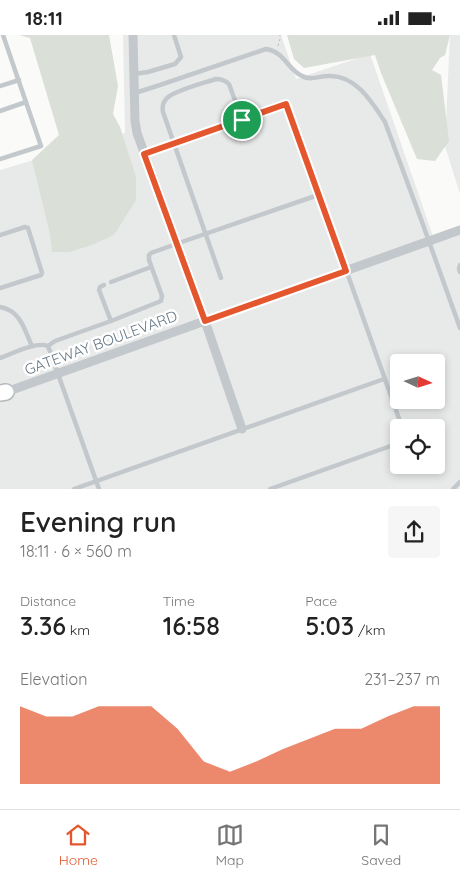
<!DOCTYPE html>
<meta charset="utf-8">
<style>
:root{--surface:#fff;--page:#f6f6f6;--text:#222;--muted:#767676;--line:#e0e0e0;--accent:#e4572e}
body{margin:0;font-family:Quicksand,sans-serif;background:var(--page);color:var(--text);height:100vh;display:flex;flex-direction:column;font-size:19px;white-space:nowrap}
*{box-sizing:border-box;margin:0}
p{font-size:16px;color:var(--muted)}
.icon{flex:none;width:28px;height:28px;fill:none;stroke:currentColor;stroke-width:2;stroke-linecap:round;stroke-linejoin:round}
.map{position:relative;height:454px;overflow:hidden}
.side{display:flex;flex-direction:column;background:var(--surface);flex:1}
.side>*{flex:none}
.needle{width:32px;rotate:94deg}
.controls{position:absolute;left:390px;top:319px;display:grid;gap:10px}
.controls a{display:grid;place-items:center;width:55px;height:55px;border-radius:5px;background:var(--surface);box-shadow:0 2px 8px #0003;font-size:25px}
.pin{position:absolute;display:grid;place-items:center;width:42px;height:42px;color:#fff;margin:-21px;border:2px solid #fff;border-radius:50%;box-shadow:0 1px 5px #0007}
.round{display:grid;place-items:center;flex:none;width:52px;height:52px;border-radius:5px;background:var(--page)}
.head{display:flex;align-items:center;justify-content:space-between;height:85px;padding:0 20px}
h1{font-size:28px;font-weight:600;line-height:38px}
.metrics{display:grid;grid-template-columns:repeat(3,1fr);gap:8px;height:85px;padding:5px 20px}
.metrics div{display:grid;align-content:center}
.metrics b{font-size:25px;font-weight:600}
.metrics small{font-size:14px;font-weight:400}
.metrics p{font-size:14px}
.chart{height:140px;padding:10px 20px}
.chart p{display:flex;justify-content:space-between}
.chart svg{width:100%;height:90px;margin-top:5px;fill:var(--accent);opacity:.7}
.status{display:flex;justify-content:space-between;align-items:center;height:35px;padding:0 25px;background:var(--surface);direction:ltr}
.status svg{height:14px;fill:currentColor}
.tabs{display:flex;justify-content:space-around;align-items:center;height:70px;border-top:1px solid var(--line);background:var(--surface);font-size:14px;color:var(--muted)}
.tabs a{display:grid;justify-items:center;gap:2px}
.tabs .current{color:var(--accent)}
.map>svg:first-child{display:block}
.built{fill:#e8e9e9;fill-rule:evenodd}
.green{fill:#dadfd7}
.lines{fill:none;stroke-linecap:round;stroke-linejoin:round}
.trunk-casing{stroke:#b4b9bd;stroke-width:18}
.path{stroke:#bbbfc2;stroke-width:1;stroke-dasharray:2.5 2.5;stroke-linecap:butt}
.service{stroke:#c3c8cc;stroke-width:4.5}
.minor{stroke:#c3c8cc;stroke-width:9}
.trunk{stroke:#fff;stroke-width:15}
.route-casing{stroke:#fff;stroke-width:10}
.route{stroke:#e4572e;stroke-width:6}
.labels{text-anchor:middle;stroke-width:5;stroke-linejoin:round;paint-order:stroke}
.street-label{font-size:15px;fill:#657683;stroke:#fff}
</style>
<div class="status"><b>18:11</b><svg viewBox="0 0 49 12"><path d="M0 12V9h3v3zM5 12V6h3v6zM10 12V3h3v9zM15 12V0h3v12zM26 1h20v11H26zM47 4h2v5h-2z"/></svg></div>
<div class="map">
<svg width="460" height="454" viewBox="0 0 460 454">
<rect width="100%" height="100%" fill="#fafaf8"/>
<g class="built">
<path d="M123 0H281L296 44 370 19 434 204 460 195V454H0V135L125 98ZM399 328H436V365H399ZM399 392H436V430H399Z"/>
<polygon points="450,0 460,0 460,159 445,111"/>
</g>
<g class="green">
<polygon points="19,0 109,0 118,51 113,79 120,92 136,142 136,165 114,200 92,210 69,217 52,217 50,199 32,125 59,100 30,3"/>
<polygon points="287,0 450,0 445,20 440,23 432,35 441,40 449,106 435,126 417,124 381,38 375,20 304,33 294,24"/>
</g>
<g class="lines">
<g class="trunk-casing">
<polyline id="trunk" points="0,358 6,357"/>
</g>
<polyline class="path" points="278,11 280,4 280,0"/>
<g class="service">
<polyline points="134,39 148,37 175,29 181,22 174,0"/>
<polyline points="0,51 19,45"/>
<path d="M135 58 160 50 266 14C285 17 287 34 302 41 310 46 319 41 328 41 355 39 372 67 385 87L422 187 460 293"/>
<polyline points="0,76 26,67"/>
<polyline points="144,118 287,69 402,392"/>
<polyline points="0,124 41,111 3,0"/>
<polyline points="0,200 25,192 28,193 42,238 41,240 0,253"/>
<polyline points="460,230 459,234 460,237"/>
<path d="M221 243 163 77C162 72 163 67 167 63 176 55 204 48 216 44 222 44 225 45 229 49L242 85"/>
<polyline points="111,247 151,232"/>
<polyline points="104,250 100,252 99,255 111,286"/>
<path d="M0 272C21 276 24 294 32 311"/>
<polyline points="48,311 55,306 111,286 161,266 162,261 149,225 149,220 151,218 176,209 318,160"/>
<path d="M0 323C12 319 36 306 48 311L99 454"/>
<polyline points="74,454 384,344"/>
<polyline points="270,454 399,408"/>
<polyline points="453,454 460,447"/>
</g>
<g class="minor">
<polyline points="133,0 135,86 137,98 205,286 242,394"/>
<polyline points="6,357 460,195"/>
</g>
<use href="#trunk" class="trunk"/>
</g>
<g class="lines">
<g class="route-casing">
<polygon id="route" points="286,69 346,236 205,286 144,119"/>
</g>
<use href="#route" class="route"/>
</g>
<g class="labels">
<g class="street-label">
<text transform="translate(101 308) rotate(-20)" y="5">GATEWAY BOULEVARD</text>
</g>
</g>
</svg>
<div class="controls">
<a><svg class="needle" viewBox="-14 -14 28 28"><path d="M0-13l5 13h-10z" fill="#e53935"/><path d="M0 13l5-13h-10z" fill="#767676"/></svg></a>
<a><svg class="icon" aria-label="locate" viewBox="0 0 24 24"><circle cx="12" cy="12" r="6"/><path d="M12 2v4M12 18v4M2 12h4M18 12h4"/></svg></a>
</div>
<div class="pin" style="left:242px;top:85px;background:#1e9e55"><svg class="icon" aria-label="arrive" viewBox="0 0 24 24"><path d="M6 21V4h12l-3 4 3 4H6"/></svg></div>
</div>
<section class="side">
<div class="head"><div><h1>Evening run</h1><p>18:11 · 6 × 560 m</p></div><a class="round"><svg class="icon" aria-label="share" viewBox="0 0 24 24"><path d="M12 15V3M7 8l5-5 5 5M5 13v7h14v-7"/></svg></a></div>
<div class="metrics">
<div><p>Distance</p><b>3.36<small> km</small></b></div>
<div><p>Time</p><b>16:58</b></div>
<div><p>Pace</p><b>5:03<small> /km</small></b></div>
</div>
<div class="chart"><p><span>Elevation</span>231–237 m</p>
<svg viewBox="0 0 160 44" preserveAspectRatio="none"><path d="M0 44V6L10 11L20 11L30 6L40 6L50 6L60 17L70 33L80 38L90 33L100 27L110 22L120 17L130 17L140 11L150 6L160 6V44z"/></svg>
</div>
</section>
<nav class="tabs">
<a class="current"><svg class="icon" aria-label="home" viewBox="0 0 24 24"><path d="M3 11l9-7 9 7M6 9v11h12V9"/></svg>Home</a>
<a><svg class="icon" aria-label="map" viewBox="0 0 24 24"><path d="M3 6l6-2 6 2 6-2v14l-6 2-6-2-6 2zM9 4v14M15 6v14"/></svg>Map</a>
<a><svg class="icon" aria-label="saved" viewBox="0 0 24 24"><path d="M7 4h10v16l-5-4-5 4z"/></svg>Saved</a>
</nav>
